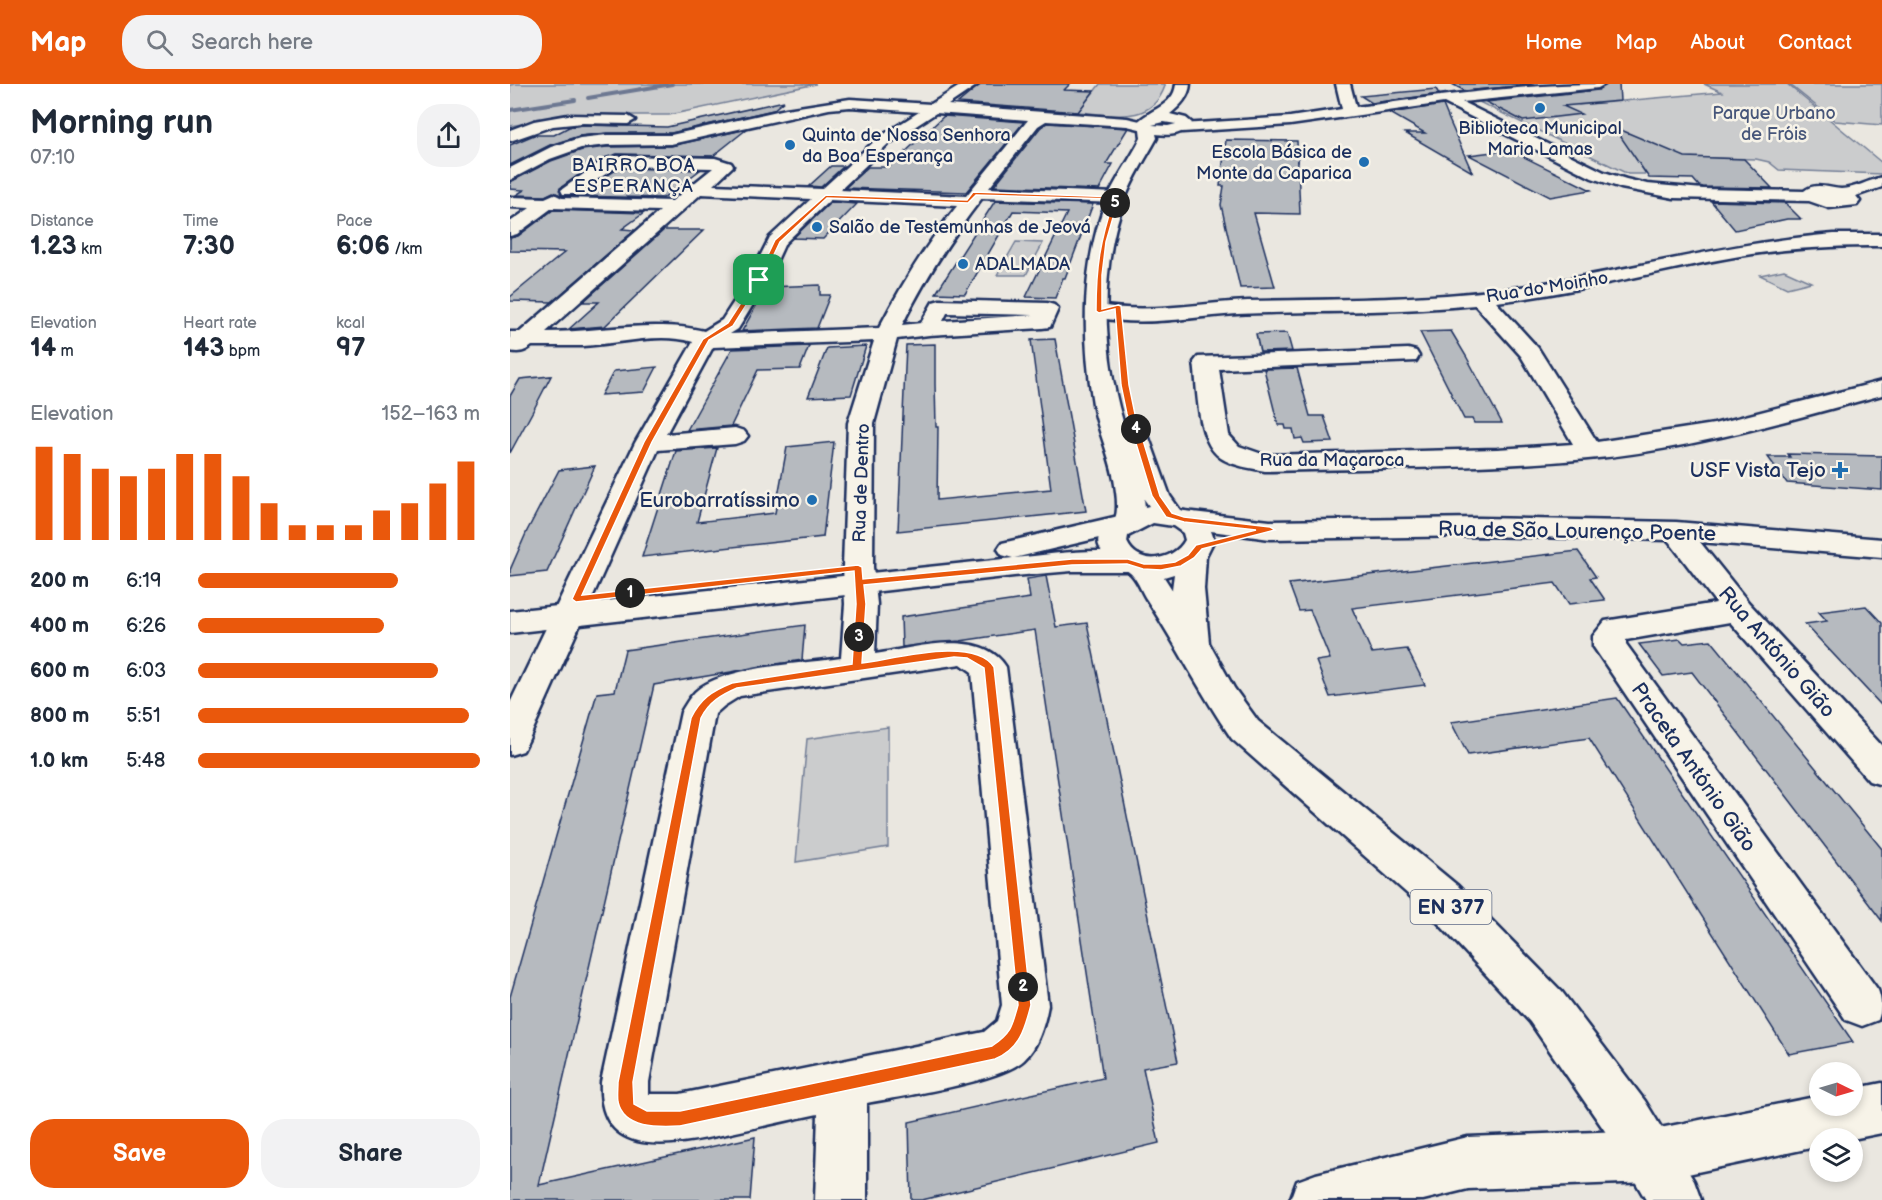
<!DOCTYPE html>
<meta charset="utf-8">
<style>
:root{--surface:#fff;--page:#f2f2f3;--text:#1f2937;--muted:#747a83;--accent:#ea580c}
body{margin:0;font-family:"Balsamiq Sans",sans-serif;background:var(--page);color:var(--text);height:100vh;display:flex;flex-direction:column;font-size:22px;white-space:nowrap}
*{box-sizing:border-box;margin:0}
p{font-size:20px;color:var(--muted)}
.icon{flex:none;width:33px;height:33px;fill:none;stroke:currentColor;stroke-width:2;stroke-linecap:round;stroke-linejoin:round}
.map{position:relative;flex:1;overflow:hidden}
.side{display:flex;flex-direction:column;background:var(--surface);width:510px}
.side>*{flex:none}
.needle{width:39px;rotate:95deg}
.tools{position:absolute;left:1299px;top:978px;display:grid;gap:12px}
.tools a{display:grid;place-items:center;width:54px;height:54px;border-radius:50%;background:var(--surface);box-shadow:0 3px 9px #0003;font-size:30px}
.pin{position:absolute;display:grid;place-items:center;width:51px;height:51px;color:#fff;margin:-26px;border-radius:12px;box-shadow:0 3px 9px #0006}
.km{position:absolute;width:30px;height:30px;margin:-15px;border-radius:50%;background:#222;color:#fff;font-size:16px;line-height:30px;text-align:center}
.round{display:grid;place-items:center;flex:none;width:63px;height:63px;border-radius:24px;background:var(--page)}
.head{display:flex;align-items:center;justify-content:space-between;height:102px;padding:0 30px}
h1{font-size:33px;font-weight:700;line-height:45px}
.stats{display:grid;grid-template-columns:repeat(3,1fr);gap:9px;height:102px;padding:6px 30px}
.stats div{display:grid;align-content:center}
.stats b{font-size:26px;font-weight:700}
.stats small{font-size:16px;font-weight:400}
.stats p{font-size:16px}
.chart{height:168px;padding:12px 30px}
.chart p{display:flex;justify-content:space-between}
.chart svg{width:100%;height:108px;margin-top:6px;stroke:var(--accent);stroke-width:6}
.cta{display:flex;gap:12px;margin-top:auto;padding:12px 30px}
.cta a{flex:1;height:69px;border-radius:24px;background:var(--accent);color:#fff;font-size:24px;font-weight:700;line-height:69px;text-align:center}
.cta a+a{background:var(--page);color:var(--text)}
ul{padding:0 30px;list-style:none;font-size:20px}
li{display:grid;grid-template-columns:96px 72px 1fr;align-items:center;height:45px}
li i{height:15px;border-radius:8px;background:var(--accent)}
header{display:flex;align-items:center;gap:36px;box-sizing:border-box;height:84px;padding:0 30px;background:var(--accent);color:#fff}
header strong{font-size:28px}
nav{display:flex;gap:33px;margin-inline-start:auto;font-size:21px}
.search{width:420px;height:54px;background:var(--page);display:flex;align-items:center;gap:15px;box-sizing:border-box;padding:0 21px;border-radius:24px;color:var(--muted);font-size:22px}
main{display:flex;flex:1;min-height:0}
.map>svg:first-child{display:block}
.green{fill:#cbcccd;stroke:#737e96;stroke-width:1.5}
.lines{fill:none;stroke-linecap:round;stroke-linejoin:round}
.stream{stroke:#6d7892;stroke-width:4}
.building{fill:#b6babf;stroke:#1b2f5e;stroke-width:1.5}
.street-casing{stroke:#1b2f5e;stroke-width:5}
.secondary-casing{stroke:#1b2f5e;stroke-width:5}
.primary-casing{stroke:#1b2f5e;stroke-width:5}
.street{fill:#f7f3e8;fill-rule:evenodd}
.secondary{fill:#f7f3e8;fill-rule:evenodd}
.primary{fill:#f7f3e8;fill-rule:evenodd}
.route{fill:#ea580c;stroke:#fff;stroke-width:1.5;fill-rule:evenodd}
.poi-dot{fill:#1f6fb2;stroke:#f7f3e8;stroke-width:2}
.labels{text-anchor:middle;stroke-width:5;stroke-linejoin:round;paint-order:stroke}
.far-park-label{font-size:18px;fill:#47567a;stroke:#f7f3e8}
.far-poi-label{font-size:18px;fill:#1b2f5e;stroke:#f7f3e8;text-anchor:start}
.far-neighbourhood-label{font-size:18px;letter-spacing:1.5px;fill:#1b2f5e;stroke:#f7f3e8}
.far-street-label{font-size:18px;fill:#1b2f5e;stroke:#f7f3e8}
.shield{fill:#f7f3e8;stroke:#5d6a87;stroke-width:1.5}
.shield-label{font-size:20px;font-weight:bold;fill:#1b2f5e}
.poi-label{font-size:21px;fill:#1b2f5e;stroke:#f7f3e8;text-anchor:end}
.street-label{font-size:21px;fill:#1b2f5e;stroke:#f7f3e8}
</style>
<header>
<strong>Map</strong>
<div class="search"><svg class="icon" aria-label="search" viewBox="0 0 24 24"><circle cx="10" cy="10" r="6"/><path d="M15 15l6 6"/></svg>Search here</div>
<nav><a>Home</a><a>Map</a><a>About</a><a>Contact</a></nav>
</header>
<main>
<section class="side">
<div class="head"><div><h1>Morning run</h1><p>07:10</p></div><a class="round"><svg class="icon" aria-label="share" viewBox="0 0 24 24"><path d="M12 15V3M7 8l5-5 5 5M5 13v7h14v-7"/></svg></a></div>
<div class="stats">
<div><p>Distance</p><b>1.23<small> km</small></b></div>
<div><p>Time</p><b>7:30</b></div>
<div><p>Pace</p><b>6:06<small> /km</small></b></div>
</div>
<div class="stats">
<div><p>Elevation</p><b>14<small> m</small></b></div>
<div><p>Heart rate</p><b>143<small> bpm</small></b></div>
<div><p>kcal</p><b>97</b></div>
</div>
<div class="chart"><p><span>Elevation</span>152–163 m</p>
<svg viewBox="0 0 160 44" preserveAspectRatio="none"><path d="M5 44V6M15 44V9M25 44V15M35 44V18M45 44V15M55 44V9M65 44V9M75 44V18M85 44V29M95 44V38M105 44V38M115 44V38M125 44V32M135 44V29M145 44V21M155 44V12"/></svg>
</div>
<ul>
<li><b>200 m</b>6:19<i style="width:71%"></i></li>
<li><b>400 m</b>6:26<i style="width:66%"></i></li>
<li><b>600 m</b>6:03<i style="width:85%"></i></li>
<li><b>800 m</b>5:51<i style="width:96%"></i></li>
<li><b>1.0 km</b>5:48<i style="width:100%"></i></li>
</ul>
<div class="cta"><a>Save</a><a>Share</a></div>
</section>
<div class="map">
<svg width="1372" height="1116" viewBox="0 0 1372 1116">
<rect width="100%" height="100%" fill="#eae7e0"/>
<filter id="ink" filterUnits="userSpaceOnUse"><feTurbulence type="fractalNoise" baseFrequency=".0167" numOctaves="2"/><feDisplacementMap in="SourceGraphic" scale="12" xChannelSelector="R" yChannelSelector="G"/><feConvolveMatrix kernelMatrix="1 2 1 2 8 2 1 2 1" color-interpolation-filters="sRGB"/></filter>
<g filter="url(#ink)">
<g class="green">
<polygon points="5,0 306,0 159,31 64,31 0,42 0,1"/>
<path d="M590 0H655V2C641 42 601 30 568 28Z"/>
<polygon points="1194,0 1277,0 1372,79 1372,90 1269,86 1259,78 1246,75 1124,72 1136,90 1118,90 969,18 1045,10 1069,21 1212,8"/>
<polygon points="1279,0 1372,0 1372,41 1325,37"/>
<polygon points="506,158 533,159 516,191 487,191"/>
<polygon points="1274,186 1301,198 1277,204 1250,191"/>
<polygon points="378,643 378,763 286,778 297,655"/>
</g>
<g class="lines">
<g class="stream">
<polyline points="78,14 162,0"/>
<polyline points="0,26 65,16"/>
</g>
</g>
<g class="building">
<polygon points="471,0 560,0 554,6 584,7 568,28 448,19"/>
<polygon points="942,0 1029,0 955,7"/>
<polygon points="1097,0 1109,0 1110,17 1053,22 1071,30 1013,37 976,18 1088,6"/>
<polygon points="926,5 929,10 862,19 851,12"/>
<polygon points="274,17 263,26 161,49 97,49 69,52 40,61 0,81 0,61 24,51 44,51 59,43 73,41 157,43"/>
<polygon points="933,21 940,38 962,88 895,49 915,49 880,29"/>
<polygon points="434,32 514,38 456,108 335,104 358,83 379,83"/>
<polygon points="537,39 618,44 596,80 603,80 589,106 484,102 530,44"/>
<polygon points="1104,43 1175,73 1234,75 1262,104 1193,103 1189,102 1183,95 1139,94"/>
<polygon points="237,45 203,72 107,70 91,75 50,104 51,111 43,108 35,112 6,111 14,106 0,105 0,98 41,77 72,66 97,63 161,62"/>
<polygon points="716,56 787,57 790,130 744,129 765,203 730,204 711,121 714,102 710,102"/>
<polygon points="999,66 1004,68 1081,106 1040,113 959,71"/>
<polygon points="321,82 334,82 311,103 299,102"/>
<polygon points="109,84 190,86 153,114 65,112"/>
<polygon points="485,117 583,120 555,194 553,194 545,214 516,213 557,129 503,127 455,210 426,209"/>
<polygon points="1201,117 1275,119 1291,135 1277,135 1225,146"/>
<polygon points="321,118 347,120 313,155 283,154"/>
<polygon points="43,126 134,129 112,145 125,146 42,218 0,217 0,213 55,168 0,167 0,154 8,152"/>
<polygon points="154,146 194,146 95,242 59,245 89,218 73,218"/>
<polygon points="310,201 310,211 320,211 307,244 232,247 257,203"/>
<polygon points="941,247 956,272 992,339 964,339 962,335 954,335 910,248"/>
<polygon points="777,249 782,267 750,268 746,250"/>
<polygon points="545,255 576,427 388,447 396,261 425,260 425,300 426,343 428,343 427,416 541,405 521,256"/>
<polygon points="299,262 290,285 248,286 221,342 177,346 222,265"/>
<polygon points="356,262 341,311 298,313 317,264"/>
<polygon points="147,283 134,308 91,311 104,287"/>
<polygon points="787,284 800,332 814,332 823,358 794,359 792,354 785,355 783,345 776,345 775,341 768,341 754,285"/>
<polygon points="41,292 25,323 0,369 0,312 10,295"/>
<polygon points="324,358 313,453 132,473 166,367 207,364 187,438 265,429 277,363"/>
<polygon points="1278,370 1372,372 1372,406 1277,399 1258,373 1280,373"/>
<polygon points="85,382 37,488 0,492 0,486 17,447 49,386"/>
<polygon points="1068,467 1086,493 1080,494 1095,516 1059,520 1045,499 842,524 862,569 897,565 915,601 820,613 806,577 820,575 800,526 789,527 779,500"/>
<polygon points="536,492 546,543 577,539 668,978 633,984 649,1059 412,1116 401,1116 399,1038 593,994 525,546 450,557 392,563 391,533 520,514 517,495"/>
<polygon points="1356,522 1372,539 1372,622 1295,540 1317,537 1309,528"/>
<polygon points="295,541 292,576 144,601 29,1101 245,1053 240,1116 0,1116 0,913 87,609 105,607 115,566"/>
<polygon points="1170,555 1174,559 1201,556 1372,765 1372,837 1182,588 1153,592 1129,560"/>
<polygon points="1107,614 1343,958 1279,970 1079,654 958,671 941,638"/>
</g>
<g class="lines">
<g class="street-casing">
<g id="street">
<path d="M453 0H469L438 21 617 34 639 39 641 42 634 46 617 42 536 37 528 42 479 104 607 109 613 110 616 114 613 118 607 119 472 114C440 155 415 195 392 241L411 239 423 218 430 216 537 219 544 221 548 225 540 243 532 244 419 251 387 255 364 339 363 483 367 520 365 570C403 564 472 543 496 583L538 921C535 939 528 963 514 976 490 998 393 1012 357 1019V1116H305L308 1030C279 1036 250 1043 221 1049 169 1060 87 1080 91 998L171 628C177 618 182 609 191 603 222 582 293 580 331 574L335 520 333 483 338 339 364 257 203 263 156 350 225 344 234 347 238 352 234 357 225 360 148 366 18 657 13 667 0 671V619L125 359 183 258C149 248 108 260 73 262 56 262 39 262 22 262 14 268 9 269 0 267V248H10L150 127 42 124 7 150 0 152V138L20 124 0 123V113L35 114 44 110 52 114 162 117 203 84 108 82 65 110H53L51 106 92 77 107 72 205 74 221 79 223 82 203 101 312 105 368 54 409 28 340 23 319 25 161 60 97 61 71 64 40 75 0 96V84L41 63 70 54 97 51H161L276 25 340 15 421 20ZM426 29 518 36 456 112 330 106 378 60ZM191 110 301 115 260 153 238 196 212 236 194 247C149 235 84 248 36 248ZM320 116 447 122C416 160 392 200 369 244L220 250 228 245 258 196 275 159ZM437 229 524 231 433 237ZM451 580 462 588 492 921 487 937 474 948 170 1010H139V998L205 630 214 622 230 612Z"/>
<path d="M826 0H840L846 23C928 12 1011 0 1095 0L1088 4 952 18 1094 88 1116 95 1137 100 1193 105 1294 107C1305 98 1318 104 1331 105 1343 105 1360 96 1372 93V103L1346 112 1350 117 1347 121 1319 124 1299 117 1164 114 1111 104 1082 94 934 19 780 41 672 48 665 44 672 40 780 33 832 25Z"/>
<polygon points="58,31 118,32 125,36 118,40 73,39 43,42 0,57 0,46 24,37"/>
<path d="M1324 150H1372V162C1324 162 1277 164 1230 172 1148 186 1068 209 986 218L1028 264 1087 358 1204 340 1372 297V311C1275 337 1179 366 1078 375 971 385 863 384 755 387 741 384 723 382 711 374 686 357 688 306 684 278L688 273 898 265 906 267 909 272 906 277 709 285 719 351 729 362 755 371 987 365 1063 360 1011 272 965 221C886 229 806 227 727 230 678 233 630 244 581 232L578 227 581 222 589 221C639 230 688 219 738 217 825 215 911 216 997 205 1107 190 1213 159 1324 150Z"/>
<path d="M674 427 760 437 969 434 1166 438 1372 455V473L1190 458 1239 519 1372 662V701L1359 697 1220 538 1116 556V560L1368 906C1372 917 1372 925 1368 936L1352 942 1336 936 1083 562V552L1095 537 1206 519 1158 456 969 452 760 455 664 442 660 436 664 430Z"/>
<polygon points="1372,999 1372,1049 1342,1055 1310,1054 1310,1062 1140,1098 958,1105 913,1116 780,1116 787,1097 806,1090 958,1053 1140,1046 1310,1012 1310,1022 1342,1022 1342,1005"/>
</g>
</g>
<g class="secondary-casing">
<path id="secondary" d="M613 431 623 434 627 440 623 446 504 474C542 470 592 462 629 471L633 478 629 485 618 487H562L504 492 0 549V527L503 474 492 471 488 465 492 459Z"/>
</g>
<g class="primary-casing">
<path id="primary" d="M666 0H680C679 13 670 22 660 30L676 34 682 39C673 51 660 52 646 50L647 54C636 74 623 94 615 115 587 187 593 281 618 353L629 348 638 351 660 412 670 426C689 430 700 438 704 456L696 472 694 505 699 559 724 604 748 637 948 802 1052 908 1135 1017 1184 1097 1191 1116H1136L1099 1053 1020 938 918 828 722 655C691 610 667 562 637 516 632 509 629 499 623 492 615 481 598 484 590 464 583 449 598 444 605 434 608 429 607 414 606 408 603 377 588 349 583 320 572 253 571 176 598 113 607 93 621 74 631 54L630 45 626 40C638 25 664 23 666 0ZM654 38 666 40 658 42 642 41ZM634 415 639 422 635 423ZM643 439 663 442 673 449 675 456C664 477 628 483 617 458L618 452ZM664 490 662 505 663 507 654 493Z"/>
</g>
<use href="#street" class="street"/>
<use href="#secondary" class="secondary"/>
<use href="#primary" class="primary"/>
</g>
</g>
<path class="route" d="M463 108 609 113 596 158 592 191V225L608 221 611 222 619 301 625 330 650 412 662 429 674 433 760 443 765 446 692 465 684 474 671 482 651 486 633 485 617 480 562 481 354 501 356 520 352 579C384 575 464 552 484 583L521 921C515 944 510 965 485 975L170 1042C149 1043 114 1045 108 1018 107 1012 108 1004 108 998L181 634C190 615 202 607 222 599L342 580 346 520 344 487 66 518 62 515 134 358 193 255 218 239 246 196 265 156 316 111 457 116ZM466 111 604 115C590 158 586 182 586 227L589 229 605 225 611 301 617 330 642 412 656 433 674 438 746 446 686 461 678 471 665 478 651 480H634L618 475H562L353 495 352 483 348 481 72 511 142 358 199 256 223 242 252 196 270 158 317 114 458 119ZM444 573 457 574 474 584 508 921C502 943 501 949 482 962L170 1027H137L124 1020 123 998 191 634C199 618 211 611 227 604Z"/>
<g class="poi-dot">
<circle cx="1030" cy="24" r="6"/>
<circle cx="280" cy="61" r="6"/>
<circle cx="854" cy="78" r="6"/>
<circle cx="307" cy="143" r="6"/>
<circle cx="453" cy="180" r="6"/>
<path d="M1327 377h6v6h6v6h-6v6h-6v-6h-6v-6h6z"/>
<circle cx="302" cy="416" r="6"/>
</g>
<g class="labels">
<g class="far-park-label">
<text x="1264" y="35">Parque Urbano<tspan x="1264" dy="21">de Fróis</tspan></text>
</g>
<g class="far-poi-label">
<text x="1030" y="50" text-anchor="middle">Biblioteca Municipal<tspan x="1030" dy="21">Maria Lamas</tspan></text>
<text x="292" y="57">Quinta de Nossa Senhora<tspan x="292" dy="21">da Boa Esperança</tspan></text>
<text x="842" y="74" text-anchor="end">Escola Básica de<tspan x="842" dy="21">Monte da Caparica</tspan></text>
<text x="319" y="149">Salão de Testemunhas de Jeová</text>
<text x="465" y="186">ADALMADA</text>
</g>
<g class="far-neighbourhood-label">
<text x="124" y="87">BAIRRO BOA<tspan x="124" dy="21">ESPERANÇA</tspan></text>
</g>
<g class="far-street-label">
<text transform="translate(1037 203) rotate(-9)" y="6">Rua do Moinho</text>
<text x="822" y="382">Rua da Maçaroca</text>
<text transform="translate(351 399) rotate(-88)" y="6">Rua de Dentro</text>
</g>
<rect class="shield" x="900.5" y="806" width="81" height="34" rx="4.5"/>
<g class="shield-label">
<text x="941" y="830">EN 377</text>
</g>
<g class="poi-label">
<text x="1316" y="393">USF Vista Tejo</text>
<text x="290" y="423">Eurobarratíssimo</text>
</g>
<g class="street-label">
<text transform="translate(1067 447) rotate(1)" y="7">Rua de São Lourenço Poente</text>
<text transform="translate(1267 568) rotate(49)" y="7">Rua António Gião</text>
<text transform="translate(1184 683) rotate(55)" y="7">Praceta António Gião</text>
</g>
</g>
</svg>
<div class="tools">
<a><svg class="needle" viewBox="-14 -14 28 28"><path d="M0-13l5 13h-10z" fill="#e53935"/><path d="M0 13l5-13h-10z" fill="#747a83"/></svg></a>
<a><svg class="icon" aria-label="layers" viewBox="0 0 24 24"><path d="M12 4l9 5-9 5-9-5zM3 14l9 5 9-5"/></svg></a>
</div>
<div class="pin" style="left:249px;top:196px;background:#1e9e55"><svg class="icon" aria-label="arrive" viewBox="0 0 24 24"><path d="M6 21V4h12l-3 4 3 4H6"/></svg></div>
<b class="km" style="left:120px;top:509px">1</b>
<b class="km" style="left:513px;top:903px">2</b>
<b class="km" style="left:349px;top:553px">3</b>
<b class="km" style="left:626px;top:345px">4</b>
<b class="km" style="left:605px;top:119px">5</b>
</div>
</main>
